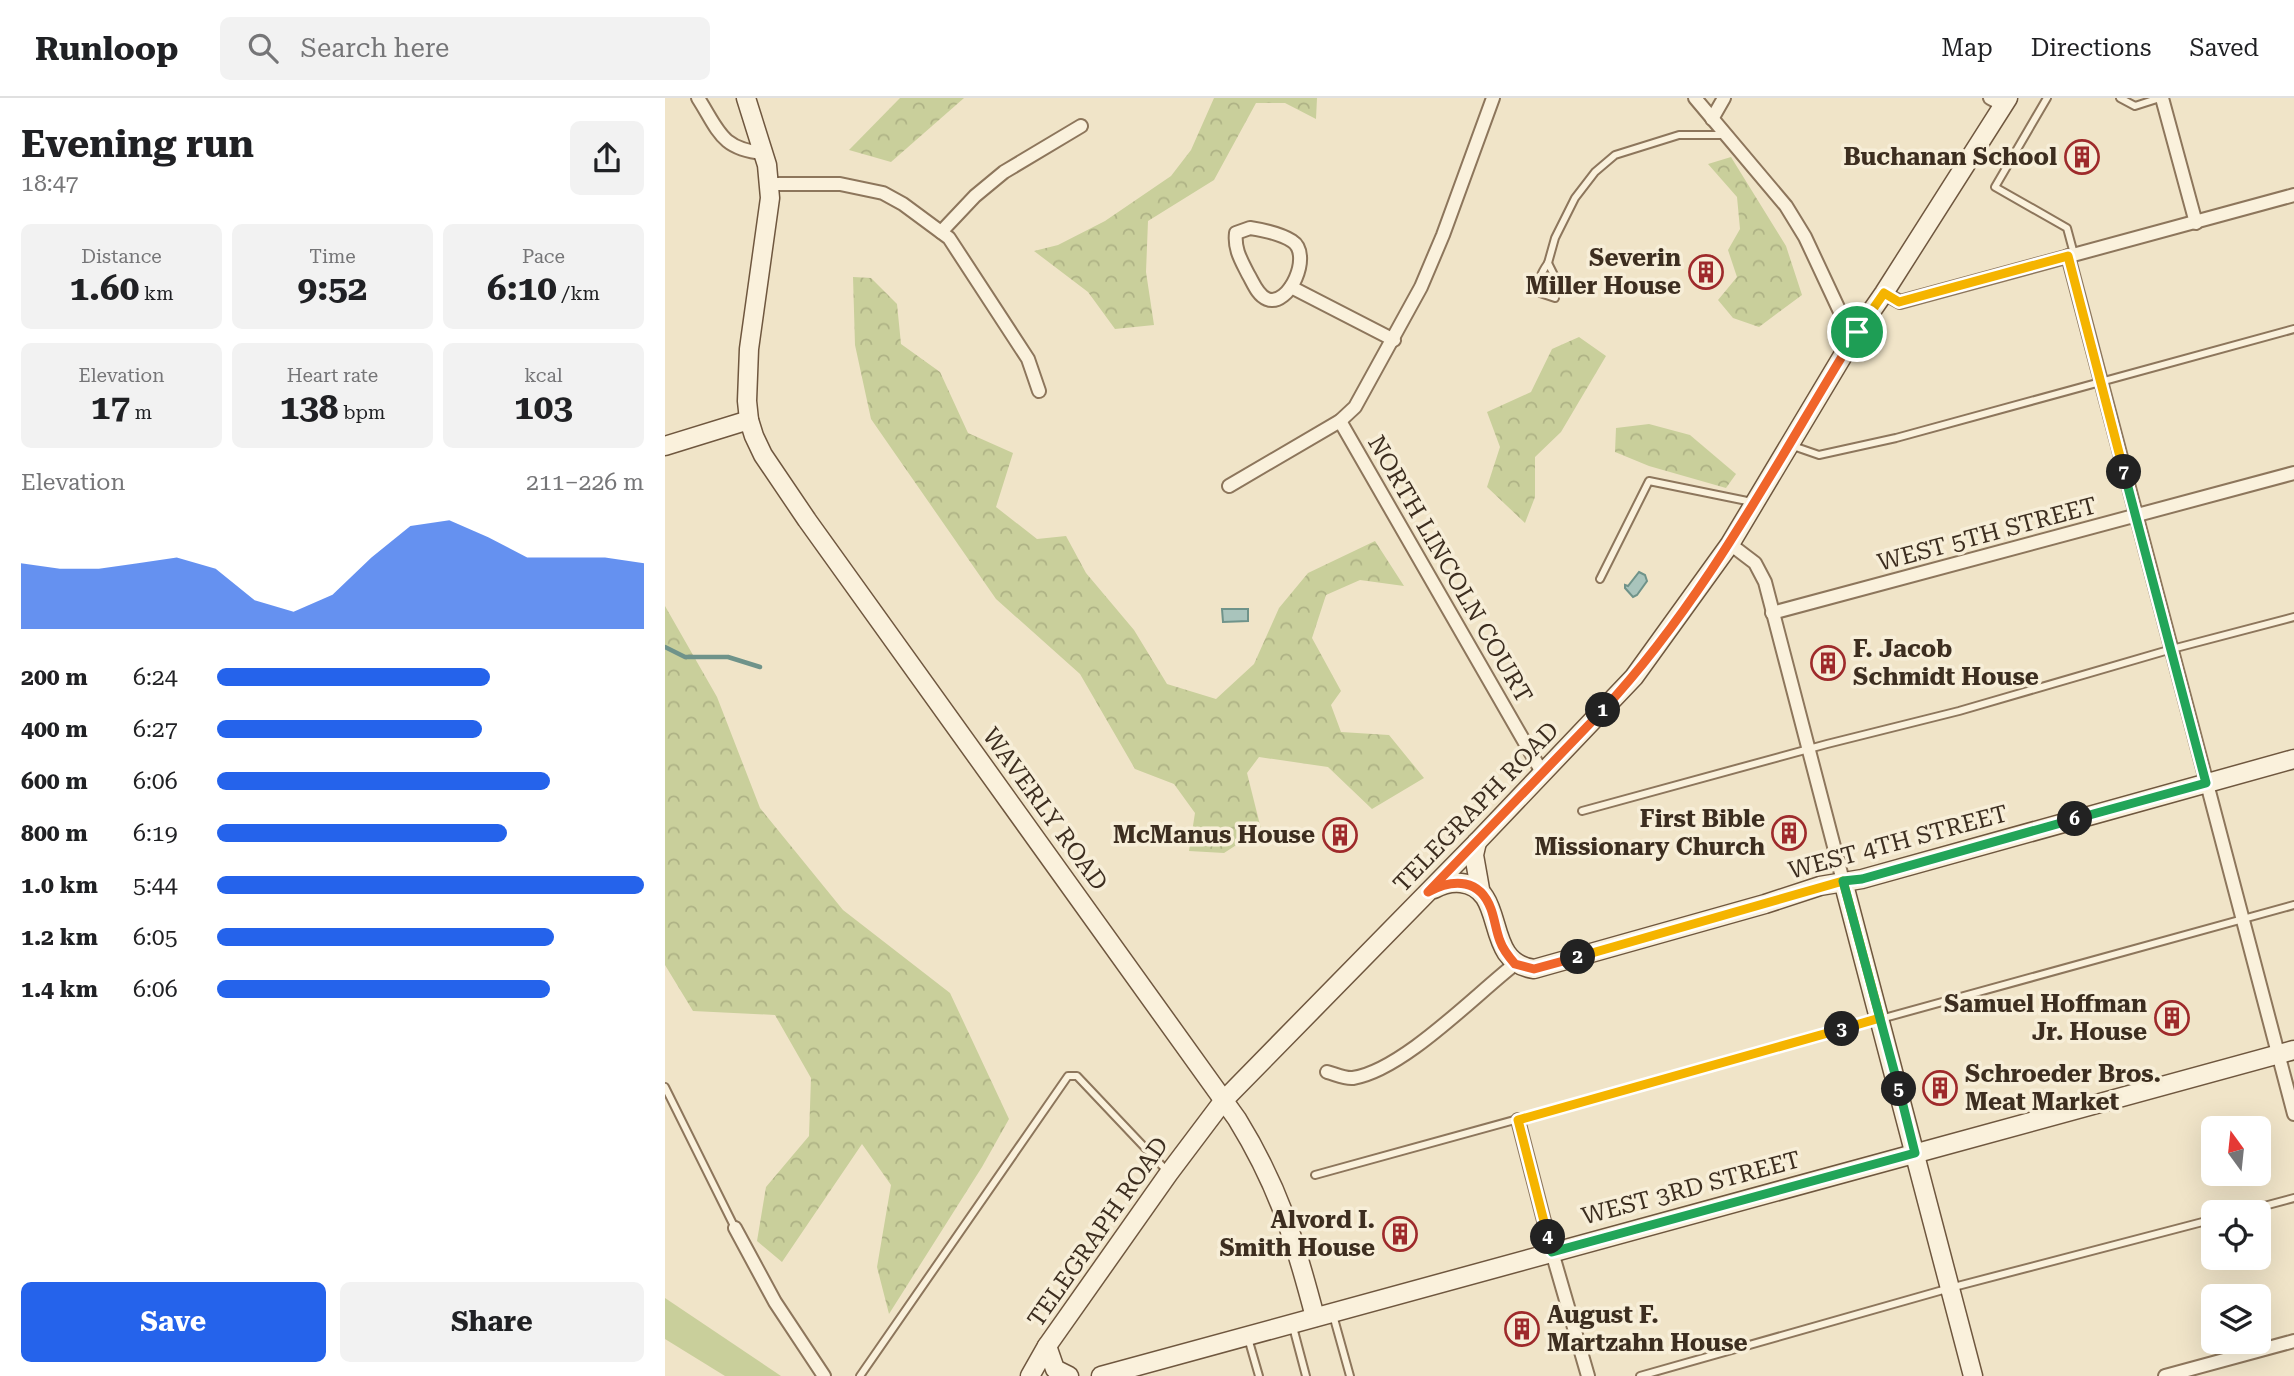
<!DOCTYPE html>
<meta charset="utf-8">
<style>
:root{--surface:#fff;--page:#f2f2f2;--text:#202124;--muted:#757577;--line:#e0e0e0;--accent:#2563eb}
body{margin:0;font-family:"Roboto Serif",serif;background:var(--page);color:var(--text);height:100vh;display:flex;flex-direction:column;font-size:26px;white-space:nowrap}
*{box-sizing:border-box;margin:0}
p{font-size:23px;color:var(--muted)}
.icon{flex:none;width:38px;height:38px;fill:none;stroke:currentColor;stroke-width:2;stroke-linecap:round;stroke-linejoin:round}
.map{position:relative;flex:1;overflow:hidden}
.panel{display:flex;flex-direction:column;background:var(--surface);width:665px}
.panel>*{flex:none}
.needle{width:46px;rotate:345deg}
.controls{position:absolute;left:1536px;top:1018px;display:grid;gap:14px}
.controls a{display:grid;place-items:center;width:70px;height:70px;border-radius:10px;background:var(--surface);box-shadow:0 7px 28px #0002;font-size:35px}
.pin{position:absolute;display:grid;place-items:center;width:60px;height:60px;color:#fff;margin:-30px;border:4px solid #fff;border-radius:50%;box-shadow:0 2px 7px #0007}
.km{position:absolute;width:35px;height:35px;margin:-18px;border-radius:50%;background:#222;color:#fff;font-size:19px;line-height:35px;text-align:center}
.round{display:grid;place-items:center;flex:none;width:74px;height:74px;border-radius:10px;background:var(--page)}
.summary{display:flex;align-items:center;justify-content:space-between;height:119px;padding:0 21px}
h1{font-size:38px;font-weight:700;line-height:52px}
.figures{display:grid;grid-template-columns:repeat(3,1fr);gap:10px;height:119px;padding:7px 21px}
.figures div{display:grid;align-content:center;border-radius:10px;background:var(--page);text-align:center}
.figures b{font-size:35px;font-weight:700}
.figures small{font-size:19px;font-weight:400}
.figures p{font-size:19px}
.chart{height:196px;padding:14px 21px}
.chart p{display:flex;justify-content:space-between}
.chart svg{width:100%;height:126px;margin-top:7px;fill:var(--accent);opacity:.7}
.action{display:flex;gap:14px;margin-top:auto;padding:14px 21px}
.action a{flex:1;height:80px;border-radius:10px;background:var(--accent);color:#fff;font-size:28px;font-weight:700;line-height:80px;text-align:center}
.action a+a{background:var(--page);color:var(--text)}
ul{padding:0 21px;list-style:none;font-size:23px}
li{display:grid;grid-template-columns:112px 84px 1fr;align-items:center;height:52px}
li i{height:18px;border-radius:9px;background:var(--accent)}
header{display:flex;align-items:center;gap:42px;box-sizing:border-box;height:98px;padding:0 35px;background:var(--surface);border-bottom:2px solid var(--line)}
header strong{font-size:33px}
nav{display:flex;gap:38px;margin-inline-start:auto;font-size:24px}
.search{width:490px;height:63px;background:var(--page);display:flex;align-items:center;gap:18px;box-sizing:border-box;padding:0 24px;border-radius:10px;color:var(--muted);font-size:26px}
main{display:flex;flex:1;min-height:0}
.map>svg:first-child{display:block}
.forest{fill:url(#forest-crowns)}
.park{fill:#c9cf9b}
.water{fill:#a9c4bc;stroke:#6f938a;stroke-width:2}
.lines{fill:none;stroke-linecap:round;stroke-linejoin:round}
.stream{stroke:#6f938a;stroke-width:4.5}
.lane-casing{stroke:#8d765c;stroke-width:10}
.street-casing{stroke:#8d765c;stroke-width:16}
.secondary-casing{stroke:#6f573f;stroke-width:21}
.lane{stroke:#faf1dc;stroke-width:6}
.street{stroke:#faf1dc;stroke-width:12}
.secondary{stroke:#faf1dc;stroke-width:18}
.split-1-casing{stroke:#fff;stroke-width:14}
.split-2-casing{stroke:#fff;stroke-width:14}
.split-3-casing{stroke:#fff;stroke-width:14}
.split-4-casing{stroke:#fff;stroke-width:14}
.split-5-casing{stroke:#fff;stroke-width:14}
.split-6-casing{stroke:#fff;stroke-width:14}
.split-7-casing{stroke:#fff;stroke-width:14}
.split-8-casing{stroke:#fff;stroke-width:14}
.split-1{stroke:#f0652b;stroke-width:9}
.split-2{stroke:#f0652b;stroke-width:9}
.split-3{stroke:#f5b400;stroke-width:9}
.split-4{stroke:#f5b400;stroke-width:9}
.split-5{stroke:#22a559;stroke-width:9}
.split-6{stroke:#22a559;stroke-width:9}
.split-7{stroke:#22a559;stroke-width:9}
.split-8{stroke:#f5b400;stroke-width:9}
.labels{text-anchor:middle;stroke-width:7;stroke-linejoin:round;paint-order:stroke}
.poi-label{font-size:24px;font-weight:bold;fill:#3d2e20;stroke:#f7eed8;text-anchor:end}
.street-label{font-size:24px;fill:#3d2e20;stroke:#f7eed8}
</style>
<header>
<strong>Runloop</strong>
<div class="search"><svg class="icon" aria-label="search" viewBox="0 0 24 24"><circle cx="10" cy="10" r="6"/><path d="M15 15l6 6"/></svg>Search here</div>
<nav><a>Map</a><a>Directions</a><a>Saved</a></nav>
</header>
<main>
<section class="panel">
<div class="summary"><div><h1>Evening run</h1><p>18:47</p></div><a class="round"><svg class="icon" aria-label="share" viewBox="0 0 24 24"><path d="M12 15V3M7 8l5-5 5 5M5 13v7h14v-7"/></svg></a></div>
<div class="figures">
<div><p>Distance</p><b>1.60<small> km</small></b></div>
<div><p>Time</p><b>9:52</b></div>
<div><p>Pace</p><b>6:10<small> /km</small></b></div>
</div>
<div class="figures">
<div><p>Elevation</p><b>17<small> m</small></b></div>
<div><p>Heart rate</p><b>138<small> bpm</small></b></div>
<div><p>kcal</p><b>103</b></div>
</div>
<div class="chart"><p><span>Elevation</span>211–226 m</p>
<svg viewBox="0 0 160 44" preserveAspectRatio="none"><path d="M0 44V21L10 23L20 23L30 21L40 19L50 23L60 34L70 38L80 32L90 19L100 8L110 6L120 12L130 19L140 19L150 19L160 21V44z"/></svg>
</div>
<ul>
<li><b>200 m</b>6:24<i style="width:64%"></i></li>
<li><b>400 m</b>6:27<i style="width:62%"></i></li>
<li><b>600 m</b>6:06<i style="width:78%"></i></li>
<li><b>800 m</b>6:19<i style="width:68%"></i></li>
<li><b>1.0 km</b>5:44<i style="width:100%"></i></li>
<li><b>1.2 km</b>6:05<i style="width:79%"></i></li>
<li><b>1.4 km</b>6:06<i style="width:78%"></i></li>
</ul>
<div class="action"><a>Save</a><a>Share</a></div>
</section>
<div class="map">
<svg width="1629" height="1278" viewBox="0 0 1629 1278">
<defs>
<pattern id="forest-crowns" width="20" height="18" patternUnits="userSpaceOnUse" patternTransform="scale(1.75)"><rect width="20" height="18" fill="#c9cf9b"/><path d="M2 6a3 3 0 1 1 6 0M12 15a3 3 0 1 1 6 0" fill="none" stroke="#aeb285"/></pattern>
</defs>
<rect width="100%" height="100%" fill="#f0e4c8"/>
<g class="forest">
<polygon points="235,0 299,0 226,64 184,52"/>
<polygon points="549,0 652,0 651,21 620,5 591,5 549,82 483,123 481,174 489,227 450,231 423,194 369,153 393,147 440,123 506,78 526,52"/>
<polygon points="1066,59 1121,148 1137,197 1094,229 1068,220 1053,202 1072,179 1063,152 1075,131 1072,99 1043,66"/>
<polygon points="188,179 206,180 232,206 236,246 275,274 303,335 348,355 331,409 372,441 401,438 421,475 469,532 502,586 551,601 589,566 614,510 643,475 710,443 739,488 695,482 661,497 647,540 676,593 666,607 676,634 724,637 759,680 707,711 663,669 594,659 582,675 596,731 559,755 524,753 530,715 509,686 470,671 415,576 331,501 206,321 190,247"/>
<polygon points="914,239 941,258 896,334 870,359 870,399 860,425 822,389 835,349 822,314 866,294 887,251"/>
<polygon points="984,326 1025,337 1071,376 1061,390 984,368 950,354 951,330"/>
<polygon points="0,508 52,599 95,710 178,812 285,895 344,1021 317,1069 224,1216 212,1169 226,1087 197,1046 117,1164 92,1143 101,1089 144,1038 146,980 110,917 28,913 0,867"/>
</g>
<polygon class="park" points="0,1200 116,1278 60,1278 0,1241"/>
<g class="water">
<polygon points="974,474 980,477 982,483 972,497 968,499 960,490 960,487 963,488"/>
<polygon points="557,511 583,511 583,523 558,524"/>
</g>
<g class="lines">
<polyline class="stream" points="0,549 20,559 63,559 95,569"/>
<g class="lane-casing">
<g id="lane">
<polyline points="1382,0 1330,89 1402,130 1409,156"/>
<polyline points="1455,0 1470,8 1495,0"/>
<polyline points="883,165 890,140 910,100 930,74 950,57 1014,37 1058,37"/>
<path d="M883 165 889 177 890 200 875 195C872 183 876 175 883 165Z"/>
<polyline points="1128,348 1154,357 1231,340 1629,231"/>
<polyline points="935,481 984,383 1087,404"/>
<polyline points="917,713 1162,646 1294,613 1507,551 1629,519"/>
<polyline points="0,989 70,1130"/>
<polyline points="650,1077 1629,807"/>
<polyline points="1573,1115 1629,1100"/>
<polyline points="668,1217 685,1278"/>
<polyline points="628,1229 641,1278"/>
<polyline points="583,1240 594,1278"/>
<polyline points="195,1278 403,978 412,978 502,1073"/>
<polyline points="975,1278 1285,1190 1549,1121"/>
</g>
</g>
<g class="street-casing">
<g id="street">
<path d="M33 0C54 33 56 51 98 55"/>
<polyline points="1030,0 1121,108 1140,139 1177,218 1192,234"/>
<polyline points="1325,0 1338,7"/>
<polyline points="1497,0 1531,125"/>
<polyline points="1047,21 1059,0"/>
<polyline points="104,86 175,86 218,95 238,106 284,140 363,261 374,293"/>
<path d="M585 130C598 132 616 136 627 143 648 156 624 210 602 201 592 197 588 184 583 176 576 162 569 151 571 135Z"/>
<polyline points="276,134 310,98 339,74 416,28"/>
<polyline points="1403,158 1629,1016"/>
<polyline points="626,189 729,242"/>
<polyline points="1219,195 1235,204 1629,97"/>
<polyline points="675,323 878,676"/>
<polyline points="564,388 675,323 690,309 756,189 778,137 828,0"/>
<polyline points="1065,446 1090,465 1100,484 1178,783"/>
<polyline points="1107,515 1629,375"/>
<path d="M662 974C670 976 680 981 688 980 738 972 809 898 850 866"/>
<polyline points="853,1022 887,1154 923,1278"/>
<polyline points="70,1130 110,1204 159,1278"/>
<polyline points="1500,1278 1629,1243"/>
</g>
</g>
<g class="secondary-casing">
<g id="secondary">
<path d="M81 0 102 67 105 100 84 251 82 303 84 322 89 338 98 357 142 422 572 1021C614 1089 630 1143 650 1219"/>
<polyline points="0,348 84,322"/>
<polyline points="812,744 809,757 815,791"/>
<polyline points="1178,783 1308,1278"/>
<path d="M769 791C778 786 787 784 796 785 844 791 816 864 869 871L1100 806 1155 788 1197 781 1629 661"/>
<polyline points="382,1248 390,1271 404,1278"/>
<polyline points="365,1278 382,1248 504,1075 559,1002 812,744 969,579 1065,446 1192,234 1219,195 1343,0"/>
<polyline points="436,1278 1629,952"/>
</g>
</g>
<use href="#lane" class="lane"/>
<use href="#street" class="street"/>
<use href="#secondary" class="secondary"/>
</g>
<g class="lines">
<g class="split-1-casing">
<path id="split-1" d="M938 612C1042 500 1112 363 1192 234"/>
</g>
<g class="split-2-casing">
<path id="split-2" d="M913 859 869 871 850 866C844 859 838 852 835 843 831 833 830 822 826 811 815 781 789 780 763 794L938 612"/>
</g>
<g class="split-3-casing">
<polyline id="split-3" points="913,859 1178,783 1215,920 1177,931"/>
</g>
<g class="split-4-casing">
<polyline id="split-4" points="883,1139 853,1022 1177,931"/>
</g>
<g class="split-5-casing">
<polyline id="split-5" points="883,1139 887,1154 1250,1055 1234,991"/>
</g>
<g class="split-6-casing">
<polyline id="split-6" points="1234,991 1178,783 1197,781 1410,721"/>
</g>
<g class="split-7-casing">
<polyline id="split-7" points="1410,721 1541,685 1459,374"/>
</g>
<g class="split-8-casing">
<polyline id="split-8" points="1192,234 1219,195 1234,204 1403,158 1459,374"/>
</g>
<use href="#split-1" class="split-1"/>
<use href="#split-2" class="split-2"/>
<use href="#split-3" class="split-3"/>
<use href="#split-4" class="split-4"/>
<use href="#split-5" class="split-5"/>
<use href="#split-6" class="split-6"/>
<use href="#split-7" class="split-7"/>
<use href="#split-8" class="split-8"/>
</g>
<defs>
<g id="building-ring" transform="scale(1.75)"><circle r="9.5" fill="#f7eed8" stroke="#9e2a2b" stroke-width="1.5"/><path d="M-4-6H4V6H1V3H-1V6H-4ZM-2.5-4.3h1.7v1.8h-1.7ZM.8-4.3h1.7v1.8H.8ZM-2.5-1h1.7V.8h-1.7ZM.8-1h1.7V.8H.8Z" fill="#9e2a2b"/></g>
</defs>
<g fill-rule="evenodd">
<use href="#building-ring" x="1417" y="59"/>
<use href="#building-ring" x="1041" y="174"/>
<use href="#building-ring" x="1163" y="565"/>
<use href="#building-ring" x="1124" y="735"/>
<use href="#building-ring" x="675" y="737"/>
<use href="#building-ring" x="1507" y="920"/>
<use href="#building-ring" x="1275" y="990"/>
<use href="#building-ring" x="735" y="1136"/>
<use href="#building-ring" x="857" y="1231"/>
</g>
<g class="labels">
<g class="poi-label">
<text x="1392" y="67">Buchanan School</text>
<text x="1016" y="168">Severin<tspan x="1016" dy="28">Miller House</tspan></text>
<text x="1188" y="559" text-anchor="start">F. Jacob<tspan x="1188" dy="28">Schmidt House</tspan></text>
<text x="1100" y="729">First Bible<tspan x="1100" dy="28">Missionary Church</tspan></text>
<text x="650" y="745">McManus House</text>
<text x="1482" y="914">Samuel Hoffman<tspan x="1482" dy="28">Jr. House</tspan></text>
<text x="1300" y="984" text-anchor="start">Schroeder Bros.<tspan x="1300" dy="28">Meat Market</tspan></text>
<text x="710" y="1130">Alvord I.<tspan x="710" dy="28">Smith House</tspan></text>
<text x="882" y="1225" text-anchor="start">August F.<tspan x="882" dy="28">Martzahn House</tspan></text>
</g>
<g class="street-label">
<text transform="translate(1322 436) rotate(-15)" y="8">WEST 5TH STREET</text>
<text transform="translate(785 471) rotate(60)" y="8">NORTH LINCOLN COURT</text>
<text transform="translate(811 709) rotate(-46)" y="8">TELEGRAPH ROAD</text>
<text transform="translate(380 711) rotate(54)" y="8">WAVERLY ROAD</text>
<text transform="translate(1233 744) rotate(-15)" y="8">WEST 4TH STREET</text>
<text transform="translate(1026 1090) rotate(-15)" y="8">WEST 3RD STREET</text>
<text transform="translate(433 1134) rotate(-55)" y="8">TELEGRAPH ROAD</text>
</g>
</g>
</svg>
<div class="controls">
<a><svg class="needle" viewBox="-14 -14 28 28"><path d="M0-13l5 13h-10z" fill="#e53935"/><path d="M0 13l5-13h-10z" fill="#757577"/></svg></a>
<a><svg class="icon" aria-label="locate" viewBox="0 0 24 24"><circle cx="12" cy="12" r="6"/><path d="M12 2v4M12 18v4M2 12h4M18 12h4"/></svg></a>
<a><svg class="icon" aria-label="layers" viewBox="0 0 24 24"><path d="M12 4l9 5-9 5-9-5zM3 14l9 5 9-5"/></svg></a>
</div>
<div class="pin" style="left:1192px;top:234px;background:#1e9e55"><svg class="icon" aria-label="arrive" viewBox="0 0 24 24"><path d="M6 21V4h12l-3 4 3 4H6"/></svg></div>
<b class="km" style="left:938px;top:612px">1</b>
<b class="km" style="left:913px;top:859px">2</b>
<b class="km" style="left:1177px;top:931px">3</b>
<b class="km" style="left:883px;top:1139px">4</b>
<b class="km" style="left:1234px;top:991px">5</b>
<b class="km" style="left:1410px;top:721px">6</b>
<b class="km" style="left:1459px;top:374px">7</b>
</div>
</main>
